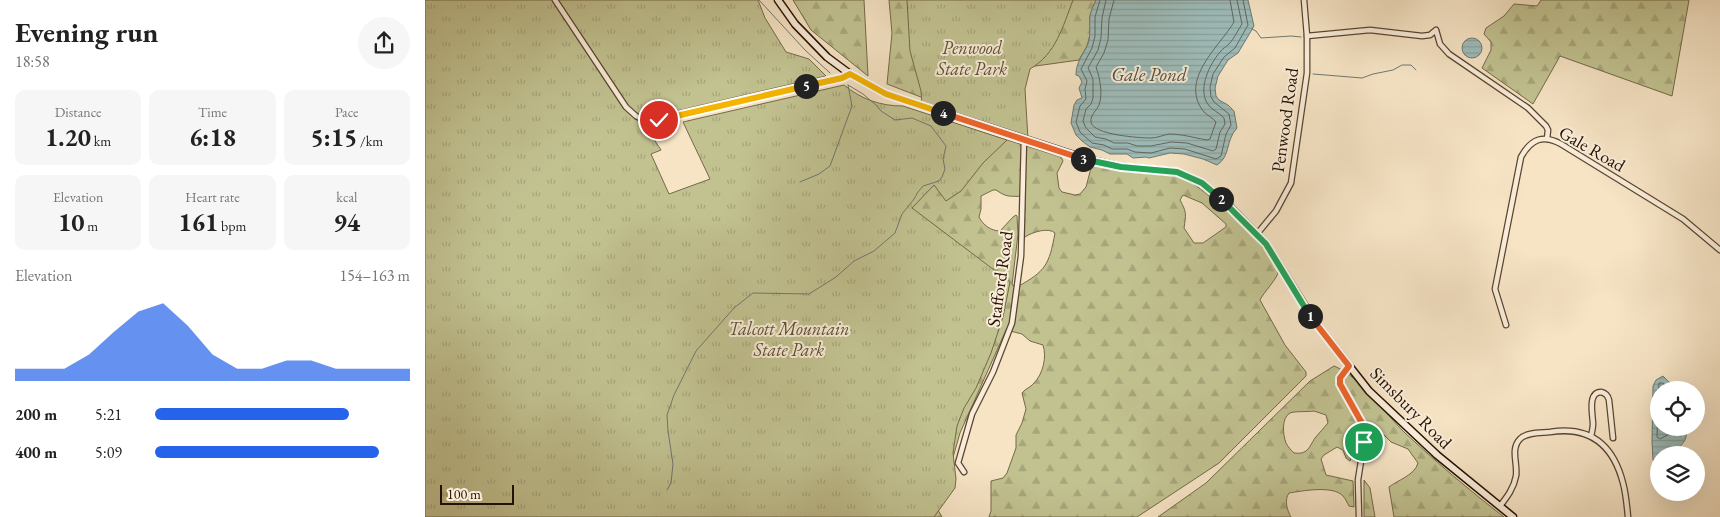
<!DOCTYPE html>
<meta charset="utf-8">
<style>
:root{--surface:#fff;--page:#f6f6f6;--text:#222;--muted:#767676;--accent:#2563eb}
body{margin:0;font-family:"EB Garamond",serif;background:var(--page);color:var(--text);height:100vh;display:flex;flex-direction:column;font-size:19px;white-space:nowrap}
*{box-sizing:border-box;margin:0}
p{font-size:16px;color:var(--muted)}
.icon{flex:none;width:28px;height:28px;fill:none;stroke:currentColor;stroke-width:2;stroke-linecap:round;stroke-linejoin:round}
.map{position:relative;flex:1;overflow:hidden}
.side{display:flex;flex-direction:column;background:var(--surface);width:425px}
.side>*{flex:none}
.tools{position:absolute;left:1225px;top:381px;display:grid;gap:10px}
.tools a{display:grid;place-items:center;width:55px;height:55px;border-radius:50%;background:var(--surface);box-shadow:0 5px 20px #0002;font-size:25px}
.scale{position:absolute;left:15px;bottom:12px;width:74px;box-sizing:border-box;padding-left:5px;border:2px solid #261000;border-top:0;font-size:14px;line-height:18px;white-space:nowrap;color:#261000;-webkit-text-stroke:4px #f9edd9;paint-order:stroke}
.pin{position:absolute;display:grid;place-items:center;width:42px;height:42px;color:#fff;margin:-21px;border:2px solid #fff;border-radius:50%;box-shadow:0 1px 5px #0007}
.km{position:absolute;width:25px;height:25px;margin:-12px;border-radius:50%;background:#222;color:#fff;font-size:14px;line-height:25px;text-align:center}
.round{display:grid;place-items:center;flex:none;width:52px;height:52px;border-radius:26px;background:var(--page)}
.headline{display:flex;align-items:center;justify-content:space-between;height:85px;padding:0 15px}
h1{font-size:28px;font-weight:700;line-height:38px}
.metrics{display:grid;grid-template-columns:repeat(3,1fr);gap:8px;height:85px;padding:5px 15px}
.metrics div{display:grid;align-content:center;border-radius:10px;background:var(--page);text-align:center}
.metrics b{font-size:25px;font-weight:700}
.metrics small{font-size:14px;font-weight:400}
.metrics p{font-size:14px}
.chart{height:140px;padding:10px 15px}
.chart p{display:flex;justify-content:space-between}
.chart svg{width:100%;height:90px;margin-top:5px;fill:var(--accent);opacity:.7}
ul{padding:0 15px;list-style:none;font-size:16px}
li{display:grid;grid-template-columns:80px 60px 1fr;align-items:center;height:38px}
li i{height:12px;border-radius:6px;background:var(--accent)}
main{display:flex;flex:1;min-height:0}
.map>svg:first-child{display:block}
.forest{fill:url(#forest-firs);stroke:#746948;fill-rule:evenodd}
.park{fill:url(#park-tufts);stroke:#746948}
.water{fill:url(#water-rules);stroke:#6e7870}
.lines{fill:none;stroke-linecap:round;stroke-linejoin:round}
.shore{stroke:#62665e;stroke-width:1}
.stream{stroke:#6e7870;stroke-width:1}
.street-casing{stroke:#5a4531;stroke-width:7}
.secondary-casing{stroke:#261000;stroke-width:9}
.street{stroke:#f9edd9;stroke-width:4.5}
.secondary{stroke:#f9edd9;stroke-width:6}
.split-1-casing{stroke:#fff;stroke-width:10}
.split-2-casing{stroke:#fff;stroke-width:10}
.split-3-casing{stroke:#fff;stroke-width:10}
.split-4-casing{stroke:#fff;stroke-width:10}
.split-5-casing{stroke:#fff;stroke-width:10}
.split-6-casing{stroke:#fff;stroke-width:10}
.split-1{stroke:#f0652b;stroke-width:6}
.split-2{stroke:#22a559;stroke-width:6}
.split-3{stroke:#22a559;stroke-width:6}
.split-4{stroke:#f0652b;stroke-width:6}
.split-5{stroke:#f5b400;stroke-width:6}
.split-6{stroke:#f5b400;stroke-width:6}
.labels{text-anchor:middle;stroke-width:4;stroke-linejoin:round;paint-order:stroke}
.park-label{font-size:18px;font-style:italic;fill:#5d4e33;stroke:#f9edd9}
.street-label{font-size:18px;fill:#261000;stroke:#f9edd9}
.water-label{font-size:19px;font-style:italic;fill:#504d41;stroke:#f9edd9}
</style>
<main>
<section class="side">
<div class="headline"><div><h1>Evening run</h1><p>18:58</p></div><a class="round"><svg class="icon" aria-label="share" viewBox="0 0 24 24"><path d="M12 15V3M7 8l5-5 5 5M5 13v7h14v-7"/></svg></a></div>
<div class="metrics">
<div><p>Distance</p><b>1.20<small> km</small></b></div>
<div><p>Time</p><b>6:18</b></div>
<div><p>Pace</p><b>5:15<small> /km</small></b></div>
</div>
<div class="metrics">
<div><p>Elevation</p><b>10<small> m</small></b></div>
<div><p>Heart rate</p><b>161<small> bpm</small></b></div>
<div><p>kcal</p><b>94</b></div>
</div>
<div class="chart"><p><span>Elevation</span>154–163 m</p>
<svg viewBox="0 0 160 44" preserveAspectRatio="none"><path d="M0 44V38L10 38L20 38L30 31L40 20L50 10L60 6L70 17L80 31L90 38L100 38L110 34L120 34L130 38L140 38L150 38L160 38V44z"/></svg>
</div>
<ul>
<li><b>200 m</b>5:21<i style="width:76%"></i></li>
<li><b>400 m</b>5:09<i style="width:88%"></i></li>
</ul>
</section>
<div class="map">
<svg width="1295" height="517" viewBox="0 0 1295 517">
<defs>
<pattern id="forest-firs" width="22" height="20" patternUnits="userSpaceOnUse" patternTransform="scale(1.25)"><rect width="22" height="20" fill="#c2c291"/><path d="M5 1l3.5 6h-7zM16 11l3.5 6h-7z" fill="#a7a67b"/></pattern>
<pattern id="park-tufts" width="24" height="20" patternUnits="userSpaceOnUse" patternTransform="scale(1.25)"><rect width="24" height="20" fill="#c2c291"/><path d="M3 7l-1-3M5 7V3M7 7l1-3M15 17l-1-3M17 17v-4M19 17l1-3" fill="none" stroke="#a7a67b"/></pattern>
<pattern id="water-rules" width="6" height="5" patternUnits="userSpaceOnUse" patternTransform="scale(1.25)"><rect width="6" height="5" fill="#9ebdbb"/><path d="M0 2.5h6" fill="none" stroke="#88a19f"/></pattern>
</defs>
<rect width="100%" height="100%" fill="#f6e4c5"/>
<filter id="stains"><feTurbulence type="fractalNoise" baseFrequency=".004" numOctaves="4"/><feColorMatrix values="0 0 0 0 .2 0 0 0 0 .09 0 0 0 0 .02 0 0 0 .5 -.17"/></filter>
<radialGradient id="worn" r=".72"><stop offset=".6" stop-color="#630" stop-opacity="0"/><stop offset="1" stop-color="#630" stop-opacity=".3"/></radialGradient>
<g class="forest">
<polygon points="368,0 439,0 443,76 386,30"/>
<polygon points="464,0 671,0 665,16 665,35 662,46 654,60 596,68 587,132 462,84 467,33"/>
<polygon points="1116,0 1264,0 1247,96 1135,56 1108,104 1057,68 1066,50 1066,42 1059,34 1061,28 1079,16 1089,4 1112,6"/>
<path d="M478 107 636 157 638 161 632 173 634 188 637 192 650 195 655 194 661 187 666 168 670 165C687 170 705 172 723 173 734 174 746 174 757 177 774 183 853 255 853 272 853 278 838 293 835 300L860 345 881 372V376L794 463 712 517H564L566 511V481L578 478 582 473 591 448V435L597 423 601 409 597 393C601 388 605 388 609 383 618 374 622 357 618 345L605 341 597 334 581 330 535 433 521 482 510 505 517 517H487ZM568 190H571C584 199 585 195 598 197 603 210 596 225 600 237 607 232 624 227 630 233 624 265 621 271 592 287L587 285 593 234 592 216 591 215 588 217 575 231C566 231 558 225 554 217L556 209V196ZM758 195 777 203 801 224V227L778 243H769L759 228C761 214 762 213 755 200Z"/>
<path d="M909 366C936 377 958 411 979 432 1011 462 1044 490 1079 517H969L964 487C973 480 990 475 993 463L983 449 966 442 957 433 934 427 931 430 934 438 925 461 921 458 918 450 912 447 899 455 896 459 901 475 928 481 929 507 924 506C922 503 921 499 918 496 908 485 877 491 864 493 859 500 862 510 866 517H733L781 483 885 381ZM889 411 901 415 903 423C899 428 894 433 890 438 884 447 883 455 869 453 866 450 863 447 861 443 858 435 856 418 865 413 869 411 884 412 889 411Z"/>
<polygon points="939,480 945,488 950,517 939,517"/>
</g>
<g class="park">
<path d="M0 0H333L340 18 361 52 384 59 401 76 230 116V141L236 150 226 154 244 194 285 179 258 122 419 85C436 99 455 106 478 106L582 140 558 163 536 191 521 201 509 185 487 208 585 282 578 317 566 353 551 388 539 408 532 426 528 453 531 479 530 488 509 517H0Z"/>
<path d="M482 0H648C638 26 631 54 605 69L600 89 603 139 497 107 496 91 485 51Z"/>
</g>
<g class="water">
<path d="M671 0H823L829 26 813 53 803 60 793 76 790 88 791 96 794 100 803 105 809 111 812 128C800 141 806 156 792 165L778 159 759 154 745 153 724 158 721 157 708 158 702 154H685L677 150 665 147 657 141 651 135 646 123 649 105 652 100 657 98 654 88 657 82 654 76 651 75C651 62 658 55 663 44 666 35 664 25 665 16 666 10 669 5 671 0Z"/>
<circle cx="1047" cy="48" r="10"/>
<path d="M1238 376 1247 385 1249 390H1234V428H1260C1265 440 1255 445 1248 455H1234V468L1228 460 1227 442 1228 386 1231 380Z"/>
</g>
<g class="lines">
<g class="shore">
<polyline points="675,0 670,17 670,36 667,48 656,69 662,81 660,89 661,99 655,106 651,122 655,132 667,143 679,145 687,149 702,149 710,152 726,153 745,148 760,149 791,159 796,156 801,134 806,125 804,114 789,102 786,97 785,87 788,74 799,57 810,48 823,25 818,0"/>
<path d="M681 0 677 18 676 38 673 50 663 68 668 79V98L666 104 661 109 658 121 661 128 670 137 681 139 689 143H703L712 146H726L746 142 762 143 788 151 791 149 795 132 800 124 799 118C794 112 786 110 782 103 773 87 785 64 795 52 798 48 801 47 804 44 809 39 813 30 817 24L812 0"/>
<path d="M689 0 684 19 683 40 679 53 671 67C675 78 678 94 674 105 672 110 665 115 666 122 668 135 715 138 726 138 732 138 738 135 744 134 757 134 770 138 782 140L785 139 791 122C788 118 783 116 779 112 753 80 795 46 809 22L805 0"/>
<polyline points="1244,390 1238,383 1234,383 1232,437 1235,439 1246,433 1256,436 1257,434 1256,428"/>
</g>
<g class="stream">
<polyline points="334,0 380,50 405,73"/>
<polyline points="827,29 831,31 836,38 866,36 876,37"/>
<polyline points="888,74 937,78 948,74 968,70 977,65 986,65 991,70"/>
<polyline points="375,182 394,174 405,166 427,106 423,85"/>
<polyline points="242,490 246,483 248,464 243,431 242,415 249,395 271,351 309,308 328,293 384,294 411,277 429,261 449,251 470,233 477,214 489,199 493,192 498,186 514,181 517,177 520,169 518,159 521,146 506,126 487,118 470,120 456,111 451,105 438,94 423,85"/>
</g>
<g class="street-casing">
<g id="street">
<polyline points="130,0 201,107 211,116 217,119 234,120 417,78 425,74"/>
<polyline points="882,36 945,30 997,36 1005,35 1011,30 1015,44 1024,54 1103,108 1121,126 1123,130 1122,139"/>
<polyline points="832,234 851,211 866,183 882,73 882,36 879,0"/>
<path d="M1081 325 1070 289 1096 157C1106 139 1118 134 1136 144L1258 219 1295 250"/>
<polyline points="923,366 915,377 915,384 934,417 938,430 939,442 933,480 934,517"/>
<path d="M1166 436C1167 432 1168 428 1168 424 1168 416 1162 392 1176 392 1181 393 1183 396 1184 400L1188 438"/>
<polyline points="539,472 533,463 547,414 568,372 587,323 596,256 599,139"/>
<path d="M1075 506C1082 497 1089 488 1091 476 1093 464 1085 449 1095 439 1101 432 1116 433 1125 432 1164 426 1188 444 1198 483 1201 494 1202 506 1203 517"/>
</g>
</g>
<g class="secondary-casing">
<polyline id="secondary" points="353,0 370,24 402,57 425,74 461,94 661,159 696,167 752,172 777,183 803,205 841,244 889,321 944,391 1012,455 1088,517"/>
</g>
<use href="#street" class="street"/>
<use href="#secondary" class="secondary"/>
</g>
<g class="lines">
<g class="split-1-casing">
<polyline id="split-1" points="885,316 924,366 915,378 915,384 938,425 939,442"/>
</g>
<g class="split-2-casing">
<polyline id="split-2" points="796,199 841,244 885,316"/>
</g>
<g class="split-3-casing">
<polyline id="split-3" points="658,159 696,167 752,172 777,183 796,199"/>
</g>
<g class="split-4-casing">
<polyline id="split-4" points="518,113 658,159"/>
</g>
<g class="split-5-casing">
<polyline id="split-5" points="381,86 417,78 425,74 461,94 518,113"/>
</g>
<g class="split-6-casing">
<polyline id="split-6" points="234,120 381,86"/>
</g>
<use href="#split-1" class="split-1"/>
<use href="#split-2" class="split-2"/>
<use href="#split-3" class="split-3"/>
<use href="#split-4" class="split-4"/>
<use href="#split-5" class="split-5"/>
<use href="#split-6" class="split-6"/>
</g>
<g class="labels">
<g class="park-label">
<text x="547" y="54">Penwood<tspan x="547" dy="21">State Park</tspan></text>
<text x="364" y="335">Talcott Mountain<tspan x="364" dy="21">State Park</tspan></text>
</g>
<g class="street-label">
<text transform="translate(860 120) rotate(-82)" y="6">Penwood Road</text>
<text transform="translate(1167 149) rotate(30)" y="6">Gale Road</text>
<text transform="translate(575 279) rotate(-82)" y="6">Stafford Road</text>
<text transform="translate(986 408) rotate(45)" y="6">Simsbury Road</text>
</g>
<g class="water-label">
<text x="724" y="81">Gale Pond</text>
</g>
</g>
<rect width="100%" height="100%" filter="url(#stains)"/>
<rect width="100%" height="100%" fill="url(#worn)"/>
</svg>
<div class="tools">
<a><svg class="icon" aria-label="locate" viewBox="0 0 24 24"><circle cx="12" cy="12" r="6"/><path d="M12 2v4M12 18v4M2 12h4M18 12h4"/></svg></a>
<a><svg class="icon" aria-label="layers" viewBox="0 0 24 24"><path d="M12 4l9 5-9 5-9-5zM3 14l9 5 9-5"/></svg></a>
</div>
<div class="scale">100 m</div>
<div class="pin" style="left:939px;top:442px;background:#1e9e55"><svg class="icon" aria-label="arrive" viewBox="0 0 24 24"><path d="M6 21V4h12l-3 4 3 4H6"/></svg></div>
<div class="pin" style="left:234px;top:120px;background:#d93025"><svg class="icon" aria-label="check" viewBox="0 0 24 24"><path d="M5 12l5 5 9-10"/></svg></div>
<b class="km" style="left:885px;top:316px">1</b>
<b class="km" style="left:796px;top:199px">2</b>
<b class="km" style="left:658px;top:159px">3</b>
<b class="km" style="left:518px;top:113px">4</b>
<b class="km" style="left:381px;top:86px">5</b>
</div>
</main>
